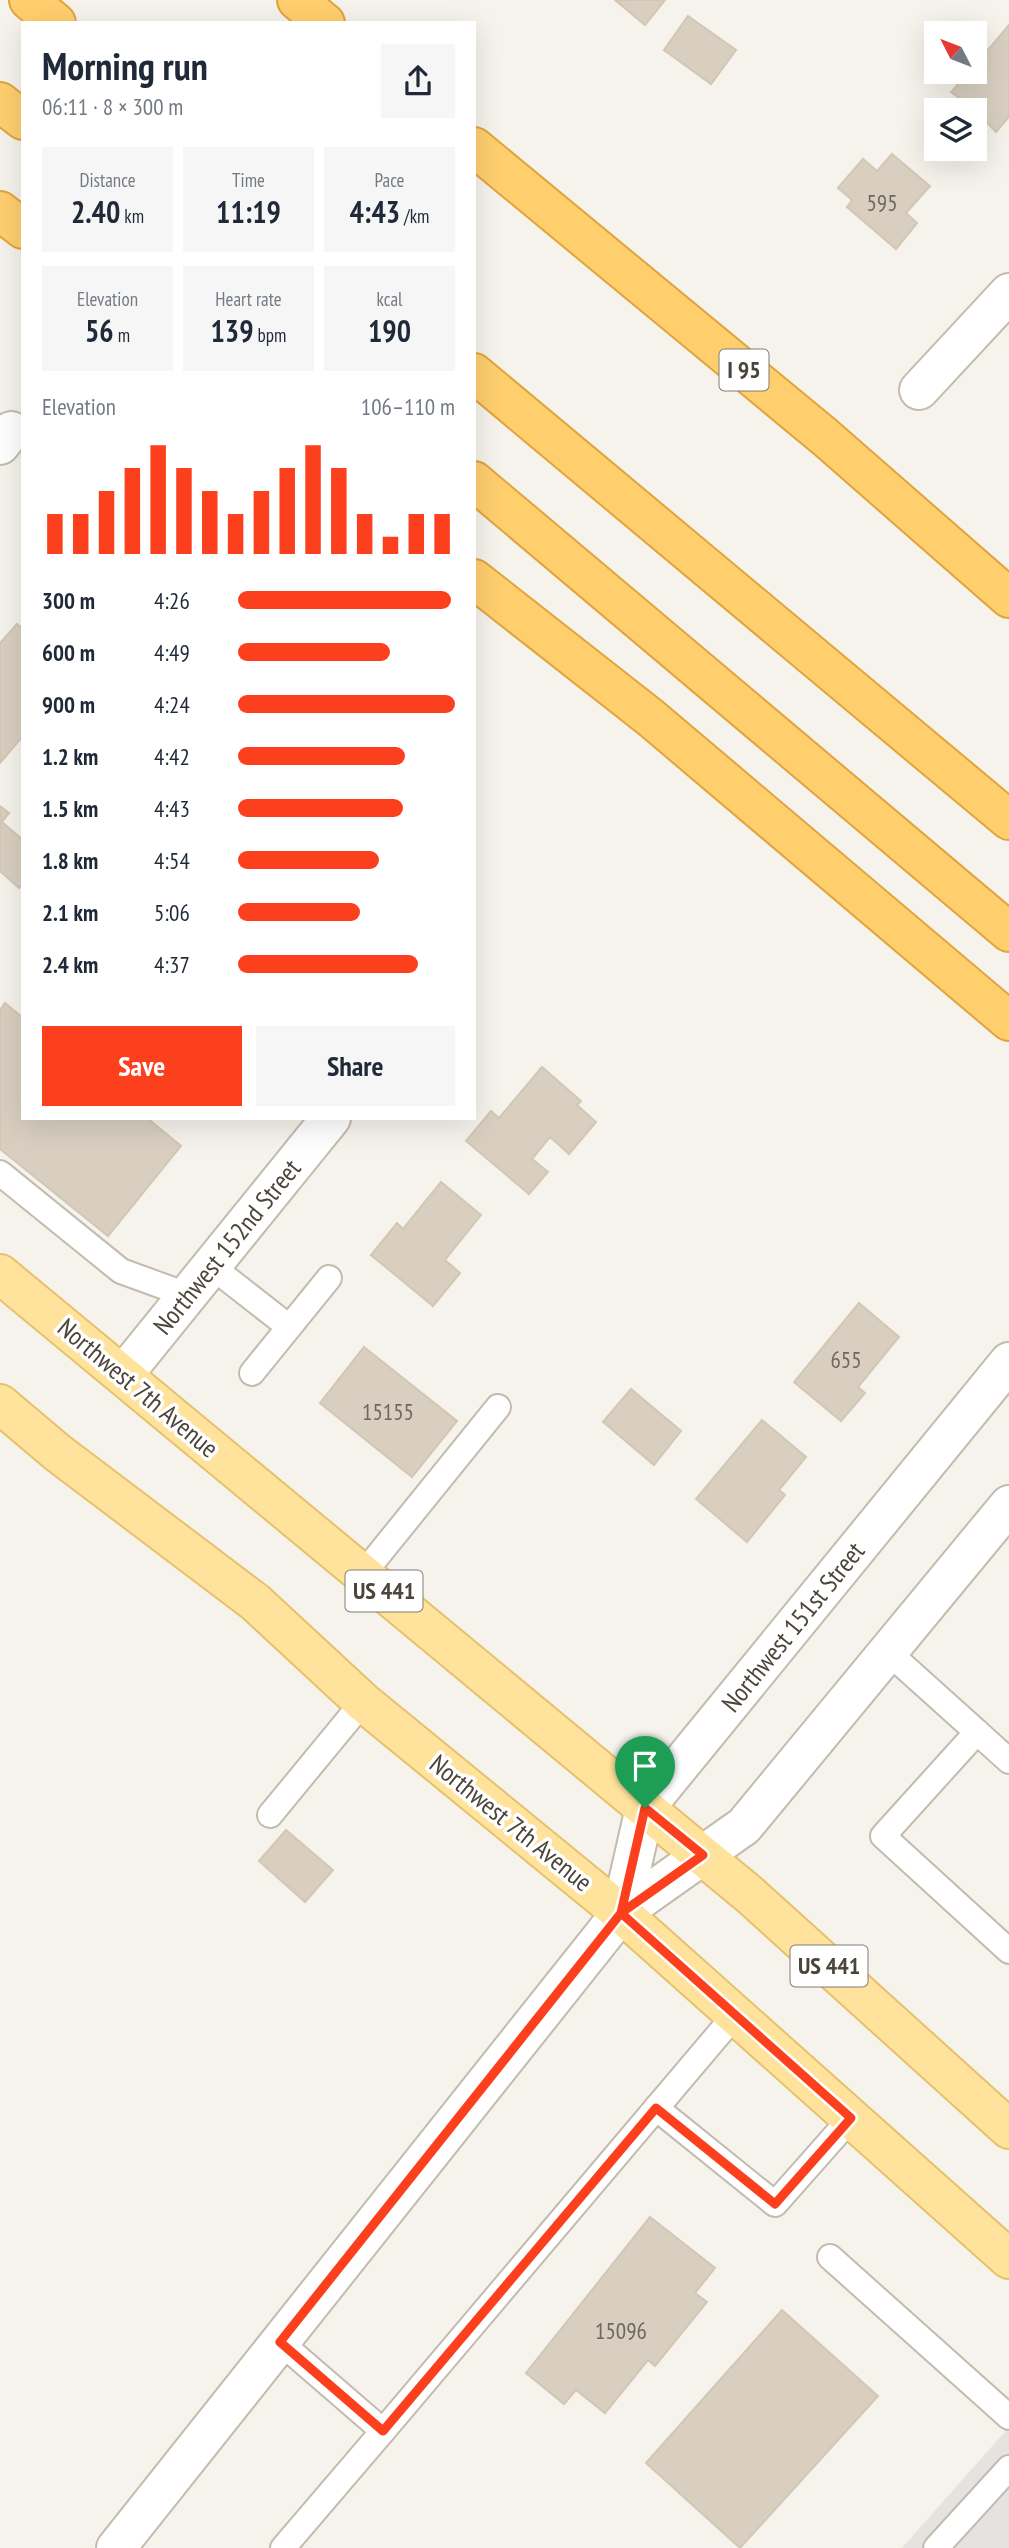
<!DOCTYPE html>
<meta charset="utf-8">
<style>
:root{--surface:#fff;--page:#f6f6f7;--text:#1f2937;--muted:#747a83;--accent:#fc3f1d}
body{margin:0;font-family:"PT Sans Narrow",sans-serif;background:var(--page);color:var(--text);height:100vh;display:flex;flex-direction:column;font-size:26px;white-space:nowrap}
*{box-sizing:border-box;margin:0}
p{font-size:23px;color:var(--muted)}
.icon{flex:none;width:38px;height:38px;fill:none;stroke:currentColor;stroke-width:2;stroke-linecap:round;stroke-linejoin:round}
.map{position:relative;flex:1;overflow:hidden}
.sheet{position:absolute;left:21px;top:21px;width:455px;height:1099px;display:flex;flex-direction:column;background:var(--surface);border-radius:0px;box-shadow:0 7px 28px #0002}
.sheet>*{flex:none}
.needle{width:46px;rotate:312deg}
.fabs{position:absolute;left:924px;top:21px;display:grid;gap:14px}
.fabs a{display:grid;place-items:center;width:63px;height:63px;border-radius:0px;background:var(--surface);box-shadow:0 7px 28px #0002;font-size:35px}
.pin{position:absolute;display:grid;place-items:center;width:60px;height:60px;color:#fff;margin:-72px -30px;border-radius:50% 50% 50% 0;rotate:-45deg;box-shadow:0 0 7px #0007}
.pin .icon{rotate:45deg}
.round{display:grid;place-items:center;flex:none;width:74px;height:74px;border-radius:0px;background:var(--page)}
.summary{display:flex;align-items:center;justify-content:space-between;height:119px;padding:0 21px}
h1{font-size:38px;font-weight:600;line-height:52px}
.figures{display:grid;grid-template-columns:repeat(3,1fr);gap:10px;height:119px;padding:7px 21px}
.figures div{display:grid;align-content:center;border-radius:0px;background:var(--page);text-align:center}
.figures b{font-size:30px;font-weight:600}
.figures small{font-size:19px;font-weight:400}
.figures p{font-size:19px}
.chart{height:196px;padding:14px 21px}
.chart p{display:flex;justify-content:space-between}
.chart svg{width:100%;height:126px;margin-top:7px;stroke:var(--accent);stroke-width:6}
.button{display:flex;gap:14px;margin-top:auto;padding:14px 21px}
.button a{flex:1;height:80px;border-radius:0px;background:var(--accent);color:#fff;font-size:28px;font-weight:600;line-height:80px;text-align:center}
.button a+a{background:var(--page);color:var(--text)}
ul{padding:0 21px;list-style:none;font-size:23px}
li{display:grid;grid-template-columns:112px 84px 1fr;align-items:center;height:52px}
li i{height:18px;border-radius:9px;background:var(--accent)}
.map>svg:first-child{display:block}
.parking{fill:#e5e3e0}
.building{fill:#d8cfc1;stroke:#d3c7b4;stroke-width:2}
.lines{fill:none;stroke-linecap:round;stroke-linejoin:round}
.service-casing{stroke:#c2bbae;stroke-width:28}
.minor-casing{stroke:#c2bbae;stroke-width:42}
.tertiary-casing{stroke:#c2bbae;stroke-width:42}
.primary-casing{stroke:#e6c16a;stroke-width:42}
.motorway-casing{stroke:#e0a43c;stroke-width:42}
.service{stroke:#fff;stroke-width:24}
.minor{stroke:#fff;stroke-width:38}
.tertiary{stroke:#fff;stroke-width:38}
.primary{stroke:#ffe39c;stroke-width:38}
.motorway{stroke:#ffcf6e;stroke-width:38}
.route-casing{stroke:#fff;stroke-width:14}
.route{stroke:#fc3f1d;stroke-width:9}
.labels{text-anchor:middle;stroke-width:7;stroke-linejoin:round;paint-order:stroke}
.number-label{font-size:23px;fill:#6e675b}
.shield{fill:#fff;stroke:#817c74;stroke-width:2}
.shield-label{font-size:24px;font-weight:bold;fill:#4b4439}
.street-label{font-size:26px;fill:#4b4439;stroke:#fff}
</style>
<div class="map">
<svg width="1009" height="2548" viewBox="0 0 1009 2548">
<rect width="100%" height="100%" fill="#f6f3ec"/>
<polygon class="parking" points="1009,2427 1009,2548 902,2548"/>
<g class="building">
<polygon points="615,0 665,0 645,25"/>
<polygon points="688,16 736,50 711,84 664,50"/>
<polygon points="1009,25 1009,117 996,132 975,110 951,92 969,72 975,72 975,65"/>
<polygon points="892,154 930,186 906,213 917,223 896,249 847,207 852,200 838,188 863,159 877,171"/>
<polygon points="17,624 23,629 23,736 0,763 0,643"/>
<polygon points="0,806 9,813 2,822 23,840 23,883 19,888 0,871"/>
<polygon points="5,1003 23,1018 23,1118 147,1118 181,1146 108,1236 0,1149 0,1010"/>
<polygon points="542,1067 581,1101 577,1105 596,1122 569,1154 550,1137 532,1159 548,1172 529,1194 466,1141 491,1111 499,1118"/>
<polygon points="441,1182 481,1215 445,1260 460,1273 433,1306 371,1255 397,1223 403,1229"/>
<polygon points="859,1303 899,1337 858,1387 865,1393 841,1421 794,1382"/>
<polygon points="364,1347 457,1421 412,1477 320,1403"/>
<polygon points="631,1389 681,1431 654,1465 603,1422"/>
<polygon points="762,1420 806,1457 779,1490 785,1495 747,1542 696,1499"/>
<polygon points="286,1830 333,1870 305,1902 259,1861"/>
<polygon points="650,2217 715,2268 695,2293 707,2302 655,2366 648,2360 605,2413 576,2390 564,2404 526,2373"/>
<polygon points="782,2310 878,2396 740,2548 646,2463"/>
</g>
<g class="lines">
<g class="service-casing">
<g id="service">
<polyline points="0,1173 121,1271 187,1295"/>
<polyline points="211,1266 289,1327"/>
<polyline points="252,1373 329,1278"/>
<polyline points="363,1574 498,1407"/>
<polyline points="888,1652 977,1732 883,1836 1009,1951"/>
<polyline points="977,1732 1009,1761"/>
<polyline points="270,1815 363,1702"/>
<polyline points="656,2108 775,2204 851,2118"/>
<polyline points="830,2257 1009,2417"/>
<polyline points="280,2342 383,2431 283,2548"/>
<polyline points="383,2431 735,2015"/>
<polyline points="936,2548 1009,2468"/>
</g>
</g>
<g class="minor-casing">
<g id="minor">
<polyline points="919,390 1009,293"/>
<polyline points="0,445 11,431"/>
<polyline points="123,1375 331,1118"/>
<polyline points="116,2548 621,1913"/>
</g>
</g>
<g class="tertiary-casing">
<g id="tertiary">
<polyline points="621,1913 645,1808 1009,1362"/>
<polyline points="621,1913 744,1826 1009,1505"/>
</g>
</g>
<g class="primary-casing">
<g id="primary">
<polyline points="0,1274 750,1895 1009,2129"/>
<polyline points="0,1404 58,1453 255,1602 363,1702 621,1913 1009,2259"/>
</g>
</g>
<g class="motorway-casing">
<g id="motorway">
<polyline points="29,0 56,23"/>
<polyline points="297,0 325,23"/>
<polyline points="0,102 23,120"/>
<polyline points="474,147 825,437 1009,598"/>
<polyline points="0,211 23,229"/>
<polyline points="474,373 1009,820"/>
<polyline points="474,481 1009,932"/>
<polyline points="474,579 651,718 1009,1021"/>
</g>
</g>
<use href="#service" class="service"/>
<use href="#minor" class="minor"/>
<use href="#tertiary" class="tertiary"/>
<use href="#primary" class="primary"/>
<use href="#motorway" class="motorway"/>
</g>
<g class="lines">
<g class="route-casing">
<polyline id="route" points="645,1808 621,1913 280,2342 383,2431 656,2108 775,2204 851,2118 621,1913 703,1855 645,1808"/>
</g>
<use href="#route" class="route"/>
</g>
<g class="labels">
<g class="number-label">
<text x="882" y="211">595</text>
<text x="846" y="1368">655</text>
<text x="388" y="1420">15155</text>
<text x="621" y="2339">15096</text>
</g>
<g class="shield">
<rect x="719.5" y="349.5" width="49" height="41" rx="5"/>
<rect x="345.5" y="1570.5" width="77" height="41" rx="5"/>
<rect x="790.5" y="1945.5" width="77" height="41" rx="5"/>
</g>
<g class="shield-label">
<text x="744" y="378">I 95</text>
<text x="384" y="1599">US 441</text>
<text x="829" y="1974">US 441</text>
</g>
<g class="street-label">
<text transform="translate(227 1247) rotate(-51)" y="9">Northwest 152nd Street</text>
<text transform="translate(138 1388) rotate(40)" y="9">Northwest 7th Avenue</text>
<text transform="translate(793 1627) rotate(-51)" y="9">Northwest 151st Street</text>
<text transform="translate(511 1823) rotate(39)" y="9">Northwest 7th Avenue</text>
</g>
</g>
</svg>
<div class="fabs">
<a><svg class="needle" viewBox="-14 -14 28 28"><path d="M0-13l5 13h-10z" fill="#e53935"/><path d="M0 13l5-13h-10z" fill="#747a83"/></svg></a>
<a><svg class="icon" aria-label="layers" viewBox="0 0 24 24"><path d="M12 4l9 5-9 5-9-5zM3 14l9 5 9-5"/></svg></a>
</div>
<div class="pin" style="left:645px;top:1808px;background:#1e9e55"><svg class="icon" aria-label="arrive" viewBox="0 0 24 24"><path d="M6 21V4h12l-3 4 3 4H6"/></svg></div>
<section class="sheet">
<div class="summary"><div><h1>Morning run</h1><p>06:11 · 8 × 300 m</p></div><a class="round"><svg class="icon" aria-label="share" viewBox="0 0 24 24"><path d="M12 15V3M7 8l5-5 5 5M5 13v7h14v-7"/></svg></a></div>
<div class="figures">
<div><p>Distance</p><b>2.40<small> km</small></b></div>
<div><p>Time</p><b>11:19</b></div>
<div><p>Pace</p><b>4:43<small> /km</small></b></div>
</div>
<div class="figures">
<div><p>Elevation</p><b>56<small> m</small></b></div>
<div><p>Heart rate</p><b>139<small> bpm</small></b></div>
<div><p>kcal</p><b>190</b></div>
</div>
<div class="chart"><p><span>Elevation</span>106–110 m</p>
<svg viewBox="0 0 160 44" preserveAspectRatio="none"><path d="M5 44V30M15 44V30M25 44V22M35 44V14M45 44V6M55 44V14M65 44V22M75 44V30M85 44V22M95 44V14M105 44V6M115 44V14M125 44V30M135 44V38M145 44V30M155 44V30"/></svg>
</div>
<ul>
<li><b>300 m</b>4:26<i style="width:98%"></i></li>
<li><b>600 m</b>4:49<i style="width:70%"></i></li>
<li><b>900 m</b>4:24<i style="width:100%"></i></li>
<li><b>1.2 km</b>4:42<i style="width:77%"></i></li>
<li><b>1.5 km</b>4:43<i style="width:76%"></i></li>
<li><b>1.8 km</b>4:54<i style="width:65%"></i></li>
<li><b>2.1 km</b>5:06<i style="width:56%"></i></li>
<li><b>2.4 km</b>4:37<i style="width:83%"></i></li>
</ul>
<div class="button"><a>Save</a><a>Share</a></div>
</section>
</div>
